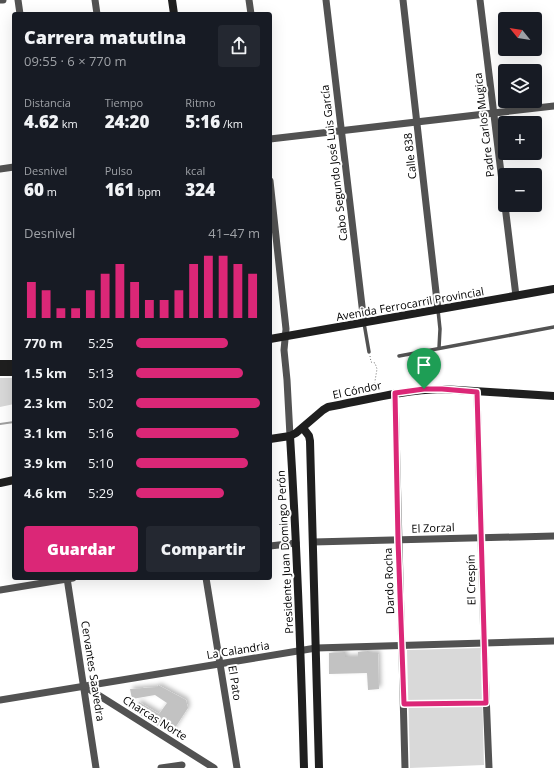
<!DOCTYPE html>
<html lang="es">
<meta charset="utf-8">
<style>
:root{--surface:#171b24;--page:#242831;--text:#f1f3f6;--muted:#9ea1a6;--accent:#db2777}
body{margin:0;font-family:"Open Sans",sans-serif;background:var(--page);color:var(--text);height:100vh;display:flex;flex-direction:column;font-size:15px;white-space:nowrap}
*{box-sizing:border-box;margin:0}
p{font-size:13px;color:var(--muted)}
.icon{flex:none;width:22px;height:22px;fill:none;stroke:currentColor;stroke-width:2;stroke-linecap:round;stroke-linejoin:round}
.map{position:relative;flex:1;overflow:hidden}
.details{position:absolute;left:12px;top:12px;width:260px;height:568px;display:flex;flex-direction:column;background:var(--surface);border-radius:4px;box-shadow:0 4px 16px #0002}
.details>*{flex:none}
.needle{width:26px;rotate:300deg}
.fabs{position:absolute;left:498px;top:12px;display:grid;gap:8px}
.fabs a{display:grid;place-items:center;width:44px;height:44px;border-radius:4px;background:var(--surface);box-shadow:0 4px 16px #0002;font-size:20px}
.pin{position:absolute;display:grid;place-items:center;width:34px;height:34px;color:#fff;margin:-41px -17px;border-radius:50% 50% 50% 0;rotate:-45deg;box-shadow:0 0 4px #0007}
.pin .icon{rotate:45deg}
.round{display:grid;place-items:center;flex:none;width:42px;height:42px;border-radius:4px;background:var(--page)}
.summary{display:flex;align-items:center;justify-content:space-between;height:68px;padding:0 12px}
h1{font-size:18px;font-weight:800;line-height:30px}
.metrics{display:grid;grid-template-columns:repeat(3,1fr);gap:6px;height:68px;padding:4px 12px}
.metrics div{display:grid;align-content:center}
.metrics b{font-size:17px;font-weight:800}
.metrics small{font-size:11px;font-weight:400}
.metrics p{font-size:11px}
.chart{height:112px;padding:8px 12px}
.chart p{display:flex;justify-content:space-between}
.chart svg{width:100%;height:72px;margin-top:4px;stroke:var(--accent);stroke-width:6}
.action{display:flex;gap:8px;margin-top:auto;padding:8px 12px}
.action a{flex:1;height:46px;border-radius:4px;background:var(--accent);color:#fff;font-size:16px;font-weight:800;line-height:46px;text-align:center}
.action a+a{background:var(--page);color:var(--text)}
ul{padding:0 12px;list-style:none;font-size:13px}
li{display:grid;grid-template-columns:64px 48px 1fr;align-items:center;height:30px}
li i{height:10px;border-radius:5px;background:var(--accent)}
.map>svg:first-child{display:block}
.green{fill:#d9d9d9}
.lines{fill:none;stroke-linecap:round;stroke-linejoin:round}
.stream{stroke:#a0a0a0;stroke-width:2}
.building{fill:#c2c2c2;filter:url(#shadow)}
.path{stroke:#747474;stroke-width:1;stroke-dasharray:1 2;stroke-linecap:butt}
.lane{stroke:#525252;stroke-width:3.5}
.street{stroke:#525252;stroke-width:7}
.secondary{stroke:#1f1f1f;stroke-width:8}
.route-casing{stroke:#fff;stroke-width:8}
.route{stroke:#db2777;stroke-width:5}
.labels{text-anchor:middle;stroke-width:4;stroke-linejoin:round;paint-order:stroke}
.street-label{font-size:11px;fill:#000;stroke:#fff}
</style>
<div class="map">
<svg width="554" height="768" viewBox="0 0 554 768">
<defs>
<filter id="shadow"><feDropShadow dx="2.5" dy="-2.5" stdDeviation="2" flood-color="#0004"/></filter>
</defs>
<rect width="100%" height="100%" fill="#fff"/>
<g class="green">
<polygon points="0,378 14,378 14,404 0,407"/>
<polygon points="481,648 484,765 410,768 407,650"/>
</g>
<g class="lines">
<polyline class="stream" points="0,424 14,422"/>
</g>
<g class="building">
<polygon points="368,651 368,653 378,653 379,689 368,690 367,673 329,674 329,653 345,652 345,657 358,657 358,652"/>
<polygon points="158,685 186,700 188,708 171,734 134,711 139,702 159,714 167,703 155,695 132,699 130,689 157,687"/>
</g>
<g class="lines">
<g class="path">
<polyline points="370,356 371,362 375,363 377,369 374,387"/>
<polyline points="410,703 479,703"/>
</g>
<g class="lane">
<polyline points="438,310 440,329 439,348"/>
<polyline points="364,323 369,352"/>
<polyline points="399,356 554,327"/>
</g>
<g class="street">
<polyline points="0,0 3,0"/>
<polyline points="18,0 20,14"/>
<polyline points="95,0 97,14"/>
<polyline points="249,0 251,14"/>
<polyline points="326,0 364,323"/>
<polyline points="403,0 438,310"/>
<polyline points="480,0 516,296"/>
<polyline points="270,139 554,106"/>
<polyline points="0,169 14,167"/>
<polyline points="270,181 286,329 284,350 287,380 290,436"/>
<polyline points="477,392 484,643 489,768"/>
<polyline points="395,393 405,768"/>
<polyline points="313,542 554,536"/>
<polyline points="270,546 296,543"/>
<polyline points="67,578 96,768"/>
<polyline points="206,578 237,768"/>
<polyline points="0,590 73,578"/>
<polyline points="84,686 214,768"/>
<polyline points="0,700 316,648 554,641"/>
<polyline points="161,768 182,765"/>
</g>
<g class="secondary">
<polyline points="172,0 174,14"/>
<polyline points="270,339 554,289"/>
<polyline points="0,364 14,364"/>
<polyline points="0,372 14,372"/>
<polyline points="303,428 309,436 310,441 319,768"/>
<path d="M290 436C297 547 301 657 304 768"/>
<path d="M270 439 290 436 296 433 323 410 328 407C366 400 403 390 442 389L554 396"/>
<polyline points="0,483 14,480"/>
</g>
</g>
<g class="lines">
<g class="route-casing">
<polygon id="route" points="424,389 442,389 477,392 486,703 404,704 398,540 395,393"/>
</g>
<use href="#route" class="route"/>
</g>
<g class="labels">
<g class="street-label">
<text transform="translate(484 125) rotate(-97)" y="4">Padre Carlos Mugica</text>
<text transform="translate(410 156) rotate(-96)" y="4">Calle 838</text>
<text transform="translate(334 163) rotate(-97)" y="4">Cabo Segundo José Luis García</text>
<text transform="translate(410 304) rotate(-10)" y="4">Avenida Ferrocarril Provincial</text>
<text transform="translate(357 390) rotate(-12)" y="4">El Cóndor</text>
<text transform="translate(433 528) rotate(-2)" y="4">El Zorzal</text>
<text transform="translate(285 552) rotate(-93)" y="4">Presidente Juan Domingo Perón</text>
<text transform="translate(471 580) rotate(-91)" y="4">El Crespín</text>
<text transform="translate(389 581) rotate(-92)" y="4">Dardo Rocha</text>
<text transform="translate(238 650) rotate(-9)" y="4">La Calandria</text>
<text transform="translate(93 671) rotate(81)" y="4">Cervantes Saavedra</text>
<text transform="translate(235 683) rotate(81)" y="4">El Pato</text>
<text transform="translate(155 718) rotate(32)" y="4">Charcas Norte</text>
</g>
</g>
</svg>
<div class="fabs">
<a><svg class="needle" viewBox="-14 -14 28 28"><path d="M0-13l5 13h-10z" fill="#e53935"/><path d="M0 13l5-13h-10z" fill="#9ea1a6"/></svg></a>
<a><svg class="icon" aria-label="layers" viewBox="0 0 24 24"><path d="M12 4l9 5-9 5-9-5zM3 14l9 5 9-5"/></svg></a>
<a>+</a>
<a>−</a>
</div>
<div class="pin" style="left:424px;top:389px;background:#1e9e55"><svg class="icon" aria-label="arrive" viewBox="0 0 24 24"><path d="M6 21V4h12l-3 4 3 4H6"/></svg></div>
<section class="details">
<div class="summary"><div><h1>Carrera matutina</h1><p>09:55 · 6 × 770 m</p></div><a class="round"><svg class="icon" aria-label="share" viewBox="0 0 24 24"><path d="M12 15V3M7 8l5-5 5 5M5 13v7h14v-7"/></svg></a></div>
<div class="metrics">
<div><p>Distancia</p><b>4.62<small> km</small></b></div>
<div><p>Tiempo</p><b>24:20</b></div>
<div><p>Ritmo</p><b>5:16<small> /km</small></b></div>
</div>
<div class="metrics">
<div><p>Desnivel</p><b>60<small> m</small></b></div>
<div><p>Pulso</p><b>161<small> bpm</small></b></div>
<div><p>kcal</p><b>324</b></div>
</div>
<div class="chart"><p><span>Desnivel</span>41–47 m</p>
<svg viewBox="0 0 160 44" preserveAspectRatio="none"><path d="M5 44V22M15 44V27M25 44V38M35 44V38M45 44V27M55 44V17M65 44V11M75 44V22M85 44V33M95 44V33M105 44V27M115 44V11M125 44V6M135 44V6M145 44V11M155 44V17"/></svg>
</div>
<ul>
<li><b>770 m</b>5:25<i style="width:74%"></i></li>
<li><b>1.5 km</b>5:13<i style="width:86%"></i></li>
<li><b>2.3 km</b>5:02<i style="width:100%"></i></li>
<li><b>3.1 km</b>5:16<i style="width:83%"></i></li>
<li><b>3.9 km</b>5:10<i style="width:90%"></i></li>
<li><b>4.6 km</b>5:29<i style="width:71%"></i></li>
</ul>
<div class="action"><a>Guardar</a><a>Compartir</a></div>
</section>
</div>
